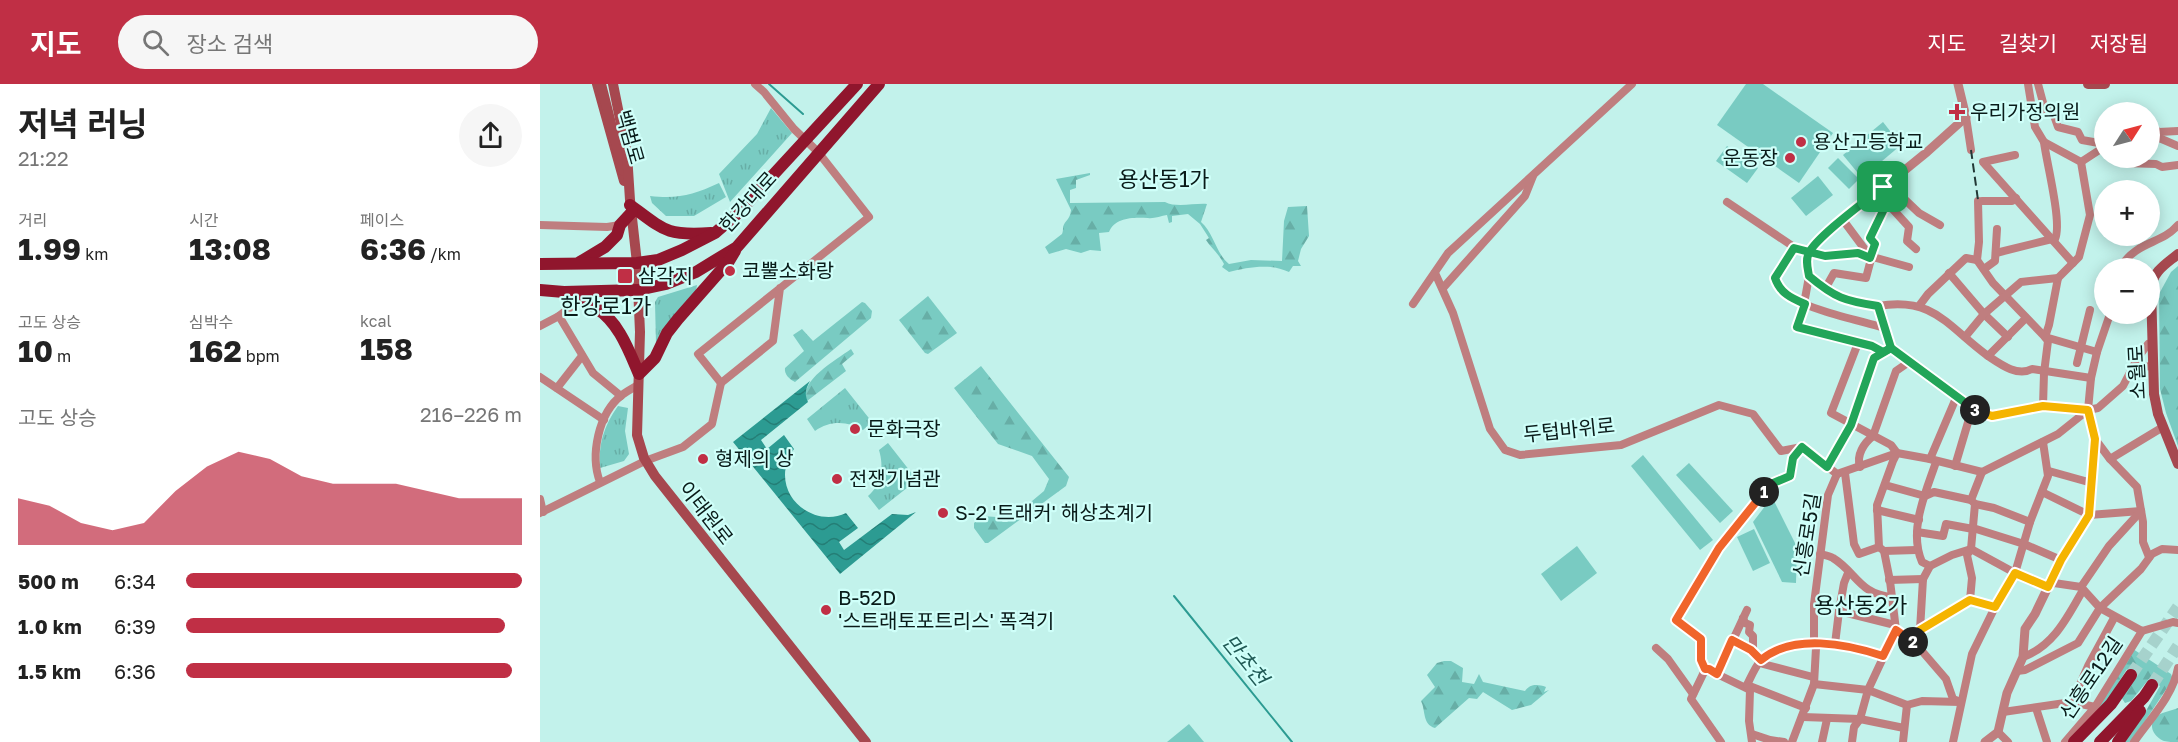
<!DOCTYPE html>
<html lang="ko">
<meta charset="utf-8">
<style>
:root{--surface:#fff;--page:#f6f6f6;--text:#222;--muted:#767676;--accent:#c02f45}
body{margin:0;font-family:"Golos Text","Noto Sans KR",sans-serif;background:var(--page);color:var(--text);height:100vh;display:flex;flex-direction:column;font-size:22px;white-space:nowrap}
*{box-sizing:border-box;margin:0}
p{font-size:20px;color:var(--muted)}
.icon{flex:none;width:33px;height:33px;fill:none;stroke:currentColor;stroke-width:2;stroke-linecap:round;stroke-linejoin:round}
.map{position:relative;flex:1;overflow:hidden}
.drawer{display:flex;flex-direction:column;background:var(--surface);width:540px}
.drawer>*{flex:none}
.needle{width:39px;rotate:54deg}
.tools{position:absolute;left:1554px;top:18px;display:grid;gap:12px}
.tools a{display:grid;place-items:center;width:66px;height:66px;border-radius:50%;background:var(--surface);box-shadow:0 3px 15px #0003;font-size:30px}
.pin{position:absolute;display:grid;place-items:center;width:51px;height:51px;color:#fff;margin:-26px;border-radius:12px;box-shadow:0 3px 9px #0006}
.km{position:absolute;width:30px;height:30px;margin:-15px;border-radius:50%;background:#222;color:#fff;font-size:16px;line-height:30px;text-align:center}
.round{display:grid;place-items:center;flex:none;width:63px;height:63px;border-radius:32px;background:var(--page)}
.headline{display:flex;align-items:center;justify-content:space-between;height:102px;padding:0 18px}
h1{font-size:33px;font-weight:700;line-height:45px}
.metrics{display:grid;grid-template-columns:repeat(3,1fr);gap:9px;height:102px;padding:6px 18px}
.metrics div{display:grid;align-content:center}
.metrics b{font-size:30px;font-weight:700}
.metrics small{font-size:16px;font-weight:400}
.metrics p{font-size:16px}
.chart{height:168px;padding:12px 18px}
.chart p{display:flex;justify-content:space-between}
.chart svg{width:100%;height:108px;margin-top:6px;fill:var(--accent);opacity:.7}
ul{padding:0 18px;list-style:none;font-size:20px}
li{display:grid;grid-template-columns:96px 72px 1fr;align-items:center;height:45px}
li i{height:15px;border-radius:8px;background:var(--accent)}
header{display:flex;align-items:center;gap:36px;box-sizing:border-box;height:84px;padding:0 30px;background:var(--accent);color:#fff}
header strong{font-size:28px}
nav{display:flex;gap:33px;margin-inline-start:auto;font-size:21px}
.search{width:420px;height:54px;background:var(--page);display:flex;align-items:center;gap:15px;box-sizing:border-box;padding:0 21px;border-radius:33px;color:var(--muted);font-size:22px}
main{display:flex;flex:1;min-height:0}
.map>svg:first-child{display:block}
.grass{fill:url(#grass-tufts)}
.forest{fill:url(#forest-firs)}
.pitch{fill:#79cbc2}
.water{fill:url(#water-waves)}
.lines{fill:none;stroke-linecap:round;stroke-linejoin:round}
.stream{stroke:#2c9b92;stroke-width:2}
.primary-tunnel{stroke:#a6d2cc;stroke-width:12;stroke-dasharray:12 6;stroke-linecap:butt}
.minor{stroke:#bf7e7f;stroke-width:8}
.tertiary{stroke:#bf7e7f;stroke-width:9}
.secondary{stroke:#a6484f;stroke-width:10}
.primary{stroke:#90162d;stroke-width:12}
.rail{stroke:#223836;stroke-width:2;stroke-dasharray:9 4.5;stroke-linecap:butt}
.split-1-casing{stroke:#fff;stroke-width:12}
.split-2-casing{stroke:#fff;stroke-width:12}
.split-3-casing{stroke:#fff;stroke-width:12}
.split-4-casing{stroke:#fff;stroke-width:12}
.split-1{stroke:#22a559;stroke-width:8}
.split-2{stroke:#f0652b;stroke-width:8}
.split-3{stroke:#f5b400;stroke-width:8}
.split-4{stroke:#22a559;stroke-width:8}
.poi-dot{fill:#c02f45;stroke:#cffff9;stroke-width:2}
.labels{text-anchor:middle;stroke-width:4.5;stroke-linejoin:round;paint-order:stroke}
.poi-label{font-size:20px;fill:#091b19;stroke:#cffff9;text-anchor:start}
.street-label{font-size:20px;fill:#091b19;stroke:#cffff9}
.water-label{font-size:21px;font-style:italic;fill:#215b56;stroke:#cffff9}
.quarter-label{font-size:22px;fill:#091b19;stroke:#cffff9}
</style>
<header>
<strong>지도</strong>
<div class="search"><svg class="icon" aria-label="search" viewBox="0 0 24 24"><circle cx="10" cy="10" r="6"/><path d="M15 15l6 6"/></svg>장소 검색</div>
<nav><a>지도</a><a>길찾기</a><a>저장됨</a></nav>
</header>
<main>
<section class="drawer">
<div class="headline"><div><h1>저녁 러닝</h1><p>21:22</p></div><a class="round"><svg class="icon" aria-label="share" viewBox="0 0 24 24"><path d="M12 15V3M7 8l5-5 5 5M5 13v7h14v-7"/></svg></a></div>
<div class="metrics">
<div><p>거리</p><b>1.99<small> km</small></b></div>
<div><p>시간</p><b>13:08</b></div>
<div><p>페이스</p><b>6:36<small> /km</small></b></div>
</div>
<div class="metrics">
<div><p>고도 상승</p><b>10<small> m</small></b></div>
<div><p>심박수</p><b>162<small> bpm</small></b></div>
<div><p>kcal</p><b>158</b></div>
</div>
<div class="chart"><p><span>고도 상승</span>216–226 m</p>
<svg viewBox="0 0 160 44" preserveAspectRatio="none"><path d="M0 44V25L10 28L20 35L30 38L40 35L50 22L60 12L70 6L80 9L90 16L100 19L110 19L120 19L130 22L140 25L150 25L160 25V44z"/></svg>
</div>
<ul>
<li><b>500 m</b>6:34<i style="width:100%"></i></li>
<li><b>1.0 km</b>6:39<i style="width:95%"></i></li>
<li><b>1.5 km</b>6:36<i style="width:97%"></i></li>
</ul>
</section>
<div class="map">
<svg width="1638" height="658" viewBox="0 0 1638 658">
<defs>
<pattern id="grass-tufts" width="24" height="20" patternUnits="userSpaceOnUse" patternTransform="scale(1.5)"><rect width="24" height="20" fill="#79cbc2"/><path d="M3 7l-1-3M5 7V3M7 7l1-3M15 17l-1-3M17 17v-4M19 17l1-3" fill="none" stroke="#67aea6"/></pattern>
<pattern id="forest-firs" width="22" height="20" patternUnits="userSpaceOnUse" patternTransform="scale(1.5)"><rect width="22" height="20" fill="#79cbc2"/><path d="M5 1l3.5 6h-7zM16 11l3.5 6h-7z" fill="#67aea6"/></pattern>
<pattern id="water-waves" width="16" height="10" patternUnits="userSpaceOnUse" patternTransform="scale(1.5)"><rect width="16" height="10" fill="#2c9b92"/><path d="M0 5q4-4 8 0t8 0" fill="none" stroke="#247e76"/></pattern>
</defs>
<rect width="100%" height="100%" fill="#c2f2eb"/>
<g class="grass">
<polygon points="231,24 252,49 190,118 179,90 217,50"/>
<path d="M179 99 186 113 154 132H126L112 119 110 112C139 115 153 111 179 99Z"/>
<polygon points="157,201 156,207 116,260 115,218 118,213"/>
<path d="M305 304 332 338 323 346C308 337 290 336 275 347L267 335Z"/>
<path d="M78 322 88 324 85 347 89 370 84 377 60 384C58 361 64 341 78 322Z"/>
<path d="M348 359 377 396 339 426 328 412C342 400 344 383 339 366Z"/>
</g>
<g class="forest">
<path d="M550 89V91L536 96V104L530 106V119L625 118C636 124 654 119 667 120L661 138C674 149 676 170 689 180L711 176 742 177 744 137 748 123 767 122 769 152 761 165 758 177 761 182H753L749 188C731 179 708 183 689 188L682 183 684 180C679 170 672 165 666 156L669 154 660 140 648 130 632 132V138L629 139 627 131C621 132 613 135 608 134 594 133 575 133 569 148L559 149 561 167 550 166 541 169 526 165 509 170 505 163 522 150C523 148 523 145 523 143 525 136 530 136 531 126L516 95Z"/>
<polygon points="1638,182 1638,362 1626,329 1620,305 1619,210 1631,188"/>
<polygon points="388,212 417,249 388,270 385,269 359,236"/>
<path d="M322 218 325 219 332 227 331 234 255 298C249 295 244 290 245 284L264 267 253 251 262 245 273 257Z"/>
<path d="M311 265 314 270 302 280 306 287 267 317C258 297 296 276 311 265Z"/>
<polygon points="441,282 529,393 526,402 448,459 445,459 434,444 434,439 442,432 456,433 463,438 467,438 504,407 509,395 492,372 458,360 414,304"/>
<polygon points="1593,565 1631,590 1633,595 1591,658 1584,658 1602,634 1620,602 1609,595 1591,617 1585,619 1581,613 1596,592 1587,585 1567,617 1536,650"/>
<path d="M904 577H911L923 584 922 598 934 600 939 590 943 598 985 607C990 600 997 600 1006 603L1004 608 1009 606 991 621 972 626 943 608 937 615 929 614 895 644C882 640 886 627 881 617L895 603 887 591 897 579Z"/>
<path d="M1638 624V658C1633 658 1628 658 1624 657 1614 653 1608 642 1615 634 1620 628 1631 627 1638 624Z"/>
</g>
<g class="pitch">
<polygon points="1206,0 1223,0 1293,49 1259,99 1177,41"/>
<polygon points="1343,38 1361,61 1322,94 1303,71"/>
<polygon points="1187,62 1218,84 1207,99 1176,77"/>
<polygon points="1298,74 1319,95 1309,105 1288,84"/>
<polygon points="1278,92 1293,111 1266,132 1251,114"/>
<polygon points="1103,371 1173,456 1160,466 1091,382"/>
<polygon points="1149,379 1193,427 1180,439 1136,391"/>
<polygon points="1232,413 1257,463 1256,499 1242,498 1213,438"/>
<polygon points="1214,445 1230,479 1213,487 1197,453"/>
<polygon points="1037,462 1057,489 1021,517 1001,490"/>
<polygon points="649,640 664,658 627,658"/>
</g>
<path class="water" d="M270 297C266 304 264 310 268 318L221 356 227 365 244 351 254 365C249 372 245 382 245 391 245 422 280 442 306 429L318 444 299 458 304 466 352 430 368 431 376 428 300 490 193 358Z"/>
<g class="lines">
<g class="stream">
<polyline points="229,0 263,30"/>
<polyline points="634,512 752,658"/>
</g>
<g class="primary-tunnel">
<polyline points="1591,591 1638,523"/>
<polyline points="1612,601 1638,562"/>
</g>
<g class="minor">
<path d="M215 0 224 8 254 45 278 68 329 133C272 179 215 224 158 270L181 299 233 257 240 204"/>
<polyline points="1488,0 1495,43 1504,58 1541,78 1550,131 1539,173 1518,194 1509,241 1505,253 1508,257 1504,289 1503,322"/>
<polyline points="1498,0 1505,26 1512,26 1518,43 1538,48 1542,56 1559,59 1564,64"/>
<polyline points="1426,33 1431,66"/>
<polyline points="1610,43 1619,48 1638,47"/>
<polyline points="1610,50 1638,62"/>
<path d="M1504 58C1506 77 1524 144 1514 157"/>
<polyline points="1475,71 1443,78 1533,179"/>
<polyline points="1576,74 1584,79 1616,80 1622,83 1638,81"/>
<polyline points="1541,78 1564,63"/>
<polyline points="1438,117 1439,158 1437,176 1453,199 1505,253 1557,268"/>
<polyline points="1442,117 1472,117 1476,114"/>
<polyline points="1187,118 1254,163 1285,172 1318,169 1369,183"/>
<polyline points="1348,120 1369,143 1367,157 1376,165"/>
<polyline points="1303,136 1329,171"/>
<polyline points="0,141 67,143 80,141"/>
<path d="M1254 163 1235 194C1237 201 1241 208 1248 212 1270 226 1320 237 1346 244"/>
<polyline points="1456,169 1512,155"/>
<path d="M1580 184C1597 156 1621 161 1638 141"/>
<polyline points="1444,185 1455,177 1457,145"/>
<polyline points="895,189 913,229 950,345 965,366 980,371 1081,361 1179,321 1213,330 1241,367 1262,363"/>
<polyline points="1409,189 1444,230 1468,253"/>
<path d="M1269 192C1266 210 1264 225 1257 243L1332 262 1343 268"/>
<polyline points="903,204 985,112 993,92"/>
<polyline points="1285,205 1294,189 1326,194 1335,160 1330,154 1344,125 1355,111 1360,111 1379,129 1400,141"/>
<polyline points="873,220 908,169 1092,0"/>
<path d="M1338 222C1394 212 1408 243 1448 272L1486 234"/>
<polyline points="1379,222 1388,210 1426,174 1437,176"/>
<polyline points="19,232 53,289 81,312"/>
<polyline points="0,242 19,232 40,216"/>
<polyline points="1425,253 1444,230 1481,198 1518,194"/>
<path d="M1448 272C1460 280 1477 293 1492 285L1551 294"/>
<polyline points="1537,279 1550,226"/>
<polyline points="1594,289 1601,283 1612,282"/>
<polyline points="0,293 64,336"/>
<polyline points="17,304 42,272"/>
<polyline points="1548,326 1551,294 1557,268 1570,230"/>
<polyline points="1555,355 1570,375 1597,403 1603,438 1603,458 1609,473"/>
<polyline points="1262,363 1297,390 1357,369 1390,375 1442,388 1518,350 1548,326 1558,324 1583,302 1597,275 1608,260"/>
<polyline points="1390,375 1416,314"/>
<polyline points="1570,375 1623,343"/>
<polyline points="1415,382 1432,325"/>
<polyline points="1287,383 1311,341 1333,275 1346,266"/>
<path d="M1320 383C1316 371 1324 359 1333 352L1356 287 1369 278"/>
<polyline points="1509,387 1552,399"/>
<polyline points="1305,389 1314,460 1319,470 1339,463"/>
<path d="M60 398C50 372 58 329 82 311 87 307 93 304 98 301"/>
<polyline points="1345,401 1385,412 1394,408 1431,416"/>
<polyline points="1502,408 1549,431 1601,427"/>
<polyline points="0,415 3,428"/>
<polyline points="1435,420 1454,424 1490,438"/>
<polyline points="1337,426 1379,436"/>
<polyline points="0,429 105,377 143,363 172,340 181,299"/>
<polyline points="1433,444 1484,460 1521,476"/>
<polyline points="1377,448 1403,452 1406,440 1433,445"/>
<polyline points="1344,467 1376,466"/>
<path d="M1280 470C1284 471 1290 472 1293 474 1316 488 1320 511 1352 513"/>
<polyline points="1390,482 1412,471 1431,465 1475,489 1508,503 1514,499 1541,503 1560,524 1602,547 1633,538 1638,539"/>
<polyline points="1308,489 1304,499 1299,527 1355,541"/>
<polyline points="1349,496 1383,495"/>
<polyline points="1541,503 1569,462 1601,427"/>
<polyline points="1430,516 1455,523"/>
<polyline points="1207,526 1177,590 1210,606"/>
<polyline points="1203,534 1205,539 1210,541 1209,548 1213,552 1213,568"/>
<polyline points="1356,546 1375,559 1406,595 1413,615 1418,617"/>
<polyline points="1380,546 1430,516 1432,494 1427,471 1431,465 1435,420 1431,416 1442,388"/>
<polyline points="1193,556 1211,566 1223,580 1273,593"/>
<path d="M1375 559 1380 546 1383 495 1390 482 1382 478C1368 446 1386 408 1396 378"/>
<polyline points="1295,560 1299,527"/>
<polyline points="1116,564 1128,575 1153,610"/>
<path d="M1483 573C1514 562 1528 532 1543 506"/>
<polyline points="1477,587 1485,586 1538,559 1560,524 1601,485 1612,470 1622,465 1638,466"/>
<polyline points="1274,600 1328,606 1367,621 1382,617 1420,618"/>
<polyline points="1207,601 1266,624"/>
<polyline points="1532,618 1548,582 1574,534"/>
<polyline points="1496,624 1507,658"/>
<polyline points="1463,628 1532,618 1555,623"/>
<polyline points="1263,633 1320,635 1364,644"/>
<polyline points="1458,648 1468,658"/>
<polyline points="1212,650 1230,656 1244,658"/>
<polyline points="1181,658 1151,615 1165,586 1161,576 1161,555 1136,536 1179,464 1231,400 1250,392 1253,374 1262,363"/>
<path d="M1212 658 1209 637 1210 606 1207 601C1211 593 1215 583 1221 576 1236 558 1290 558 1311 562 1322 564 1333 568 1343 572"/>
<polyline points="1252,658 1274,600 1276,564 1274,559 1274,520 1288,411 1297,390"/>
<polyline points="1282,658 1287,635"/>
<polyline points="1312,658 1314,643 1320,635 1328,606 1356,546 1350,497 1344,467 1339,463 1337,421 1353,377 1357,369 1351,361 1291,329 1318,259"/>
<polyline points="1363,658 1367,621"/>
<polyline points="1413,658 1432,570 1455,523 1475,489 1490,438 1508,392 1503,358"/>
<polyline points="1525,658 1555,623 1602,547"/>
<path d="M1594 658C1610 635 1633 612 1638 584"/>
</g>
<path class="tertiary" d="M1418 0 1426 33 1387 68 1280 155C1269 168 1266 175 1269 192 1295 214 1305 217 1338 222L1351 264 1432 325 1452 332 1503 322 1548 326 1555 355 1549 431 1521 476 1495 530 1485 545 1483 573 1467 609 1458 648 1445 658"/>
<g class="secondary">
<polyline points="57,0 84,97"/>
<polyline points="61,0 83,87"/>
<polyline points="73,0 87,70 90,116 97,179 100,248 97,351 104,374 115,392 326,658"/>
<polyline points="1548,0 1565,0"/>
<path d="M1638 170C1626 180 1613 187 1611 204L1614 310 1618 330 1638 380"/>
</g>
<g class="primary">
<path d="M90 121C125 147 127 152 171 149"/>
<polyline points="40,178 65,163 77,151 80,141 92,128"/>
<polyline points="0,180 97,179 118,176 142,166 175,149 198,129 317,0"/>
<polyline points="0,206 24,208 98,206 126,200 156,188 197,163 339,0"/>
<path d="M26 209C36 214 47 218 56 224 79 238 89 267 99 290L115 274 127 249 138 235 189 177 195 167"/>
<polyline points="1534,658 1571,620 1591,591"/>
<polyline points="1560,658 1604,613 1612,601"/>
<polyline points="1578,658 1600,627"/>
</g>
<polyline class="rail" points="1431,66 1438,116"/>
</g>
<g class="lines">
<g class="split-1-casing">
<path id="split-1" d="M1224 408 1231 400 1250 392 1253 374 1262 363 1287 383 1311 341 1334 274 1351 264 1338 222C1305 217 1295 214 1269 192 1268 185 1265 176 1269 169 1276 153 1327 116 1343 103"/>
</g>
<g class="split-2-casing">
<path id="split-2" d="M1224 408 1179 464 1136 536 1161 555V576L1165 585H1169L1177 590 1192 556 1211 566 1221 576C1253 549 1307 560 1343 572L1356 546 1373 558"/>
</g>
<g class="split-3-casing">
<polyline id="split-3" points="1373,558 1375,559 1380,546 1430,516 1455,523 1475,489 1508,503 1521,476 1549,431 1555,355 1548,326 1503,322 1452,332 1435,326"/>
</g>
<g class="split-4-casing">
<path id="split-4" d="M1343 103 1352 115 1344 125 1330 154 1335 160 1330 174 1318 169 1285 172 1254 164 1235 194C1240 209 1251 214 1265 220L1257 243 1332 262 1343 268 1351 264 1435 326"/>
</g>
<use href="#split-1" class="split-1"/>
<use href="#split-2" class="split-2"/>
<use href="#split-3" class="split-3"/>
<use href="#split-4" class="split-4"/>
</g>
<g class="poi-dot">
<path d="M1414 19h6v6h6v6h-6v6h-6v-6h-6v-6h6z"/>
<circle cx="1261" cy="58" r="6"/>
<circle cx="1250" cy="74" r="6"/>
<circle cx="190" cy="187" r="6"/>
<rect x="77" y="184" width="16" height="16" rx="3"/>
<circle cx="315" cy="345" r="6"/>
<circle cx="163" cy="375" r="6"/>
<circle cx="297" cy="395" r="6"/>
<circle cx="403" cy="429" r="6"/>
<circle cx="286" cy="526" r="6"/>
</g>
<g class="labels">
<g class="poi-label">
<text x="1430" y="35">우리가정의원</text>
<text x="1273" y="65">용산고등학교</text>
<text x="1238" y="81" text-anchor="end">운동장</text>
<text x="202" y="194">코뿔소화랑</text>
<text x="98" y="199">삼각지</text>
<text x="327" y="352">문화극장</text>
<text x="175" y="382">형제의 상</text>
<text x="309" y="402">전쟁기념관</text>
<text x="415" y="436">S-2 '트래커' 해상초계기</text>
<text x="298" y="521">B-52D<tspan x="298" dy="23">'스트래토포트리스' 폭격기</tspan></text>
</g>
<g class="street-label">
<text transform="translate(90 53) rotate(74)" y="7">백범로</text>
<text transform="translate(208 118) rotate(-48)" y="7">한강대로</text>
<text transform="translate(1597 288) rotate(-93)" y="7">소월로</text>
<text transform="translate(1029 346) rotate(-6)" y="7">두텁바위로</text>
<text transform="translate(166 429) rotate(52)" y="7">이태원로</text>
<text transform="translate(1267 451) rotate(-81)" y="7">신흥로5길</text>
<text transform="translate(1551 594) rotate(-56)" y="7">신흥로12길</text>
</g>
<g class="water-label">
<text transform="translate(705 576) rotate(51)" y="7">만초천</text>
</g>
<g class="quarter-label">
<text x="624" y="103">용산동1가</text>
<text x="66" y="230">한강로1가</text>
<text x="1321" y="529">용산동2가</text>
</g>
</g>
</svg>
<div class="tools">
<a><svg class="needle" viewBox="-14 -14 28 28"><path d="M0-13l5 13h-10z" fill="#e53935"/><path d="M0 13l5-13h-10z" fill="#767676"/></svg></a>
<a>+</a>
<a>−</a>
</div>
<div class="pin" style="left:1343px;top:103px;background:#1e9e55"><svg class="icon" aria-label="arrive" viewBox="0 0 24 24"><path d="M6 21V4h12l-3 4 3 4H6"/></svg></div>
<b class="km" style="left:1224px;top:408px">1</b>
<b class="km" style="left:1373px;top:558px">2</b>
<b class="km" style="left:1435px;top:326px">3</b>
</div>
</main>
